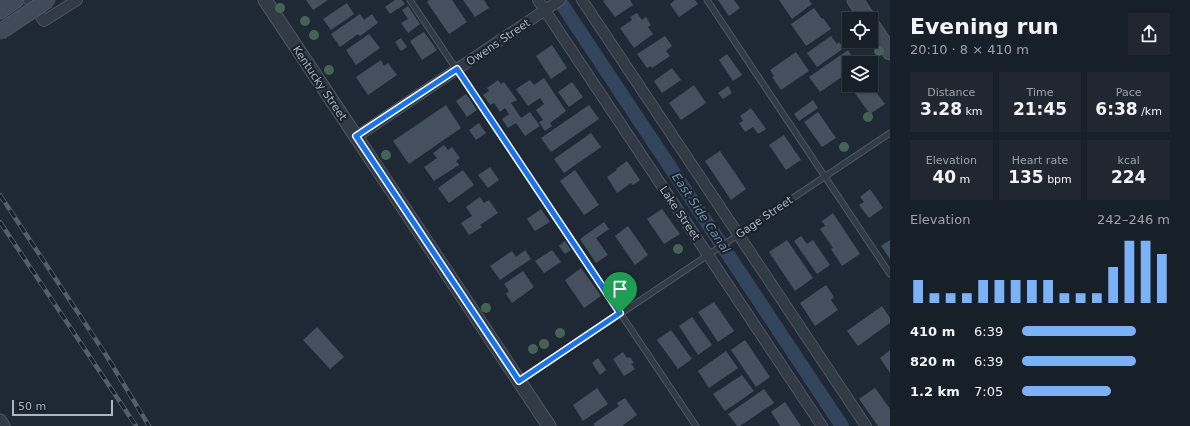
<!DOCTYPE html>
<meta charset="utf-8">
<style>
:root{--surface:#171f28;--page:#202730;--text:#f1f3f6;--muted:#9ea2a8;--line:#363d45;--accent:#7db1f6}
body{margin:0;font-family:"DejaVu Sans",sans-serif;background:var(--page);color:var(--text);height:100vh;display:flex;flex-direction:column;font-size:15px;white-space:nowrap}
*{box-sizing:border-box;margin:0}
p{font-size:13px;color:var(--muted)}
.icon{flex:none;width:22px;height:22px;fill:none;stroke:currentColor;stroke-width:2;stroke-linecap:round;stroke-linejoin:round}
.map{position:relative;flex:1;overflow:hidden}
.side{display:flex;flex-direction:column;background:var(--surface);width:300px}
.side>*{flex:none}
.buttons{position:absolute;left:842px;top:12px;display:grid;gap:8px}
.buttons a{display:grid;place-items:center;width:36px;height:36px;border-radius:0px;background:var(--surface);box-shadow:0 1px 3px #0004,0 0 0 1px var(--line);font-size:20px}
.scale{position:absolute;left:12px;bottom:10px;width:101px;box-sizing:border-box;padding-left:4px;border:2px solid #acb6c3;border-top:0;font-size:11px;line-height:14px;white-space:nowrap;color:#acb6c3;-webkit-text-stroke:3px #18202a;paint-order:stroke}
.pin{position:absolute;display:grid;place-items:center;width:34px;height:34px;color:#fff;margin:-41px -17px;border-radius:50% 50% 50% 0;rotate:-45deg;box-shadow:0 0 4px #0007}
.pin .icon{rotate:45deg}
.round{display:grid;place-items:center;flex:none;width:42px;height:42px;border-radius:0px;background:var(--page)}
.head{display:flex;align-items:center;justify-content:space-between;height:68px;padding:0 20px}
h1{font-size:22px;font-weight:700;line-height:30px}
.stats{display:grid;grid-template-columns:repeat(3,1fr);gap:6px;height:68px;padding:4px 20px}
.stats div{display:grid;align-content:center;border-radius:0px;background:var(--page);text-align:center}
.stats b{font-size:17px;font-weight:700}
.stats small{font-size:11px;font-weight:400}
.stats p{font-size:11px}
.chart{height:112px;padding:8px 20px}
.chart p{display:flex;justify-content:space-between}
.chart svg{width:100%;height:72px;margin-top:4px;stroke:var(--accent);stroke-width:6}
ul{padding:0 20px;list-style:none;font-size:13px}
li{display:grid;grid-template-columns:64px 48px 1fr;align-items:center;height:30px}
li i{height:10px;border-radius:5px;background:var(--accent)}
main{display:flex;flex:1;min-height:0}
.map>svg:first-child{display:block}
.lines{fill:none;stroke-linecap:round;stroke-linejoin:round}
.canal{stroke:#32455c;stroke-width:14}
.building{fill:#45505f}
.service-casing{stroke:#4d5661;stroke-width:7}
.minor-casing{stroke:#4d5661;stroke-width:12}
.tertiary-casing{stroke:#4d5661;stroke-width:15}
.secondary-casing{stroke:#4d5661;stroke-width:17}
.service{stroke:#323b45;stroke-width:5}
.minor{stroke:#323b45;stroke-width:10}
.tertiary{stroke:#323b45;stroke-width:13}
.secondary{stroke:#404a58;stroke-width:15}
.rail-casing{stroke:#545f6d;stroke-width:4.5}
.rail{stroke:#18202a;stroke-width:3;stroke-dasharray:9;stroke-linecap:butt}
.secondary-bridge-casing{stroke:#4d5661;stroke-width:17;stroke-linecap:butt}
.secondary-bridge{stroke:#404a58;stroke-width:15}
.tree{fill:#456354}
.route-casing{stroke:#fff;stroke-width:8}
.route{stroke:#1a73e8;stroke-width:5}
.labels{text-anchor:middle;stroke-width:4;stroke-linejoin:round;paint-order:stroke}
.street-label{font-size:11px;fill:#acb6c3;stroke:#18202a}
.water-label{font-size:12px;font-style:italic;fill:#748eab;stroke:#18202a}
</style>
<main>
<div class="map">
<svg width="890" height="426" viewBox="0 0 890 426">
<rect width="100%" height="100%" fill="#1f2935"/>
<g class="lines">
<polyline class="canal" points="559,0 842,426"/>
</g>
<g class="building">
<polygon points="306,0 328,0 313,10"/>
<polygon points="395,0 402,0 405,4 390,14 385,7"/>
<polygon points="429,0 452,0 467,22 449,34 427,2"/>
<polygon points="463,0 484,0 489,8 475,17"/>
<polygon points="605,0 630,0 633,5 615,17 603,1"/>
<polygon points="675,0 695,0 698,4 679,17 670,4"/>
<polygon points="718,0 734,0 740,8 729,16"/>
<polygon points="779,0 809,0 812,4 792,19"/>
<polygon points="347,3 354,14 331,30 323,19"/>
<polygon points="408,6 420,24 408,33 401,23 408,19 402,10"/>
<polygon points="814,8 822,19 823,18 831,29 806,46 791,24"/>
<polygon points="637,13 642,20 646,17 651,25 648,27 653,34 634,48 620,28 632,20 630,17"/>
<polygon points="360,14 364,20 372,14 378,23 360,36 358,34 340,47 331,34"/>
<polygon points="424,32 437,50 422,60 410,41"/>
<polygon points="369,34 380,48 356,65 346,50"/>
<polygon points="665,36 672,46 666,51 670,56 652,68 651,66 647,68 637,54"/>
<polygon points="831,36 837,44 839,42 844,48 817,67 807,53"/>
<polygon points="401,38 407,47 401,51 395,42"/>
<polygon points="552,45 567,68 551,79 536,56"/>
<polygon points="848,50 856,63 849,63 849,72 820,92 809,77"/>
<polygon points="796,52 809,71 781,90 772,77 774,76 770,70"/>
<polygon points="727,54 742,75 733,81 719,60"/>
<polygon points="381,60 384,66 388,63 397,75 368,95 356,77"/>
<polygon points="672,68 681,80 662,93 654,81"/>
<polygon points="544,78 566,111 550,123 552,126 545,131 539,122 543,120 536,110 544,104 540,98 528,106 516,89 530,80 534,85"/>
<polygon points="498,80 501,84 504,82 517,100 511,103 521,118 530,112 540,126 525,136 516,123 508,128 502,119 509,114 505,108 500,112 494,103 490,105 483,95 489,91 487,88"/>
<polygon points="572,82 583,97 569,107 558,92"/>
<polygon points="694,85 706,103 681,120 669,103"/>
<polygon points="849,85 871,85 885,104 870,114"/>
<polygon points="728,86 732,93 723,99 718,93"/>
<polygon points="466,94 477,110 467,117 456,101"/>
<polygon points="813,100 818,108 799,121 794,114"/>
<polygon points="446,105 461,128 409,164 393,141"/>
<polygon points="589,105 599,119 551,152 541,138"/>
<polygon points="751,108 766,129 758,134 753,127 745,132 739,123 743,121 740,116"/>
<polygon points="818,112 836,138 822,147 804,122"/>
<polygon points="479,123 486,133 476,140 469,130"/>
<polygon points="591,133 601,147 564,173 554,159"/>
<polygon points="784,135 801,160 786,170 769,145"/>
<polygon points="444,145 448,150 452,147 460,158 456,161 459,165 434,181 424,167 437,158 433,153"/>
<polygon points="720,151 746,189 731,200 705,161"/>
<polygon points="627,161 640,180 633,185 631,183 617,193 607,177 617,170 616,169"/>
<polygon points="490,167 499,180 488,188 478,175"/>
<polygon points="463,170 474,185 449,203 438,188"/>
<polygon points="575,170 599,205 584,215 560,181"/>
<polygon points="870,189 883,208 869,218 859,205 864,202 860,197"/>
<polygon points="480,197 484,203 489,200 498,213 480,225 482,227 469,235 461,223 472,216 466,207"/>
<polygon points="541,209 550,222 535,231 527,219"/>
<polygon points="662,209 680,234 664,244 647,219"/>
<polygon points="833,213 860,254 842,266 831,249 833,248 820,229 825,226 822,221"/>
<polygon points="604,222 609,229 596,238 608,255 596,263 580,239"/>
<polygon points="628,226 648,255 635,265 615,236"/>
<polygon points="801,236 807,244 813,240 830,265 817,274 794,241"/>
<polygon points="787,240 813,278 795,291 769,252"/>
<polygon points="890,240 890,259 881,246"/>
<polygon points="565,241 571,250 565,254 559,246"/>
<polygon points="525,250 531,259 500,280 490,266 512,251 516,257"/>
<polygon points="552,250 561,262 544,273 535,261"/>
<polygon points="581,268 601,296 584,308 565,280"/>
<polygon points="523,271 534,287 512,303 506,294 509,291 504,284"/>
<polygon points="826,285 834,297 831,300 838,310 815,326 800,303"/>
<polygon points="714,302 734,331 718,342 698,312"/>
<polygon points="882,306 890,318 890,323 858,346 847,331"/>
<polygon points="692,317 712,345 698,355 679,326"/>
<polygon points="317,327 344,357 330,369 303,340"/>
<polygon points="671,330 692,359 678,369 657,340"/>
<polygon points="745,340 770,377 756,387 731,350"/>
<polygon points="890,350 890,373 880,358"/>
<polygon points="726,351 738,368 709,388 698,371"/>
<polygon points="623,352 627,358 630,357 634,363 631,364 635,369 624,376 613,359"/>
<polygon points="598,358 606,370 600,375 592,363"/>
<polygon points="742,375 754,391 725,411 713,394"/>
<polygon points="597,388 608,404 583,421 573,405"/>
<polygon points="875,388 890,409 890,426 878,426 859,399"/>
<polygon points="764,389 774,403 740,426 737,426 728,414"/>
<polygon points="625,398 637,415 622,426 595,426 593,424 619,406 617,403"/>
<polygon points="785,402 801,426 780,426 771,412"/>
</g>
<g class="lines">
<g class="service-casing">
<g id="service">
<polyline points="410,0 696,426"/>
<polyline points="707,0 890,274"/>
<polyline points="520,381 890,133"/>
</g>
</g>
<g class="minor-casing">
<g id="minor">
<polyline points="29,0 44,21 77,0"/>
<polyline points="538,0 822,426"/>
<polyline points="582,0 866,426"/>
<polyline points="356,137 560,0"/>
</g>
</g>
<g class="tertiary-casing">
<g id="tertiary">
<polyline points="265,0 549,426"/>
<polyline points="0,421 3,426"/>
</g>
</g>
<g class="secondary-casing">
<g id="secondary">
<polyline points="855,0 868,19"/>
<polyline points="0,11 16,0"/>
<polyline points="871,24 890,52"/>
</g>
</g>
<use href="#service" class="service"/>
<use href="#minor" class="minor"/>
<use href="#tertiary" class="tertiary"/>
<use href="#secondary" class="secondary"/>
<g class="rail-casing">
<g id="rail">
<polyline points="0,195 106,355 149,426"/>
<polyline points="0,222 136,426"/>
</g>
</g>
<use href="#rail" class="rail"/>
<g class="secondary-bridge-casing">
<polyline id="secondary-bridge" points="0,32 48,0"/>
</g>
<use href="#secondary-bridge" class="secondary-bridge"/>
</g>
<g class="tree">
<circle cx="280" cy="8" r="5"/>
<circle cx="305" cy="21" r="5"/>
<circle cx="314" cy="35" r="5"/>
<circle cx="879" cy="51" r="5"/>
<circle cx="329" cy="70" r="5"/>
<circle cx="868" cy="117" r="5"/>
<circle cx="844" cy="147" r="5"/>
<circle cx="386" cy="155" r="5"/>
<circle cx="678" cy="249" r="5"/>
<circle cx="486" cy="308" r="5"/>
<circle cx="560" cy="333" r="5"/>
<circle cx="544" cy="344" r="5"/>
<circle cx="533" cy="349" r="5"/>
</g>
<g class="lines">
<g class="route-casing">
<polygon id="route" points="457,69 620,313 519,381 356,136"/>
</g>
<use href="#route" class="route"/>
</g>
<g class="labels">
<g class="street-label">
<text transform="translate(498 42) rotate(-34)" y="4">Owens Street</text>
<text transform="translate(320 83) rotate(56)" y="4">Kentucky Street</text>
<text transform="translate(680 213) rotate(56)" y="4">Lake Street</text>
<text transform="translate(764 217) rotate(-34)" y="4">Gage Street</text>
</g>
<g class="water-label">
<text transform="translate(701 213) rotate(56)" y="4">East Side Canal</text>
</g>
</g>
</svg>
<div class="buttons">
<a><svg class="icon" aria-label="locate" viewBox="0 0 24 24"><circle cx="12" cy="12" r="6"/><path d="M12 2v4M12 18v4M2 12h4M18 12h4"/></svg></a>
<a><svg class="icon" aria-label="layers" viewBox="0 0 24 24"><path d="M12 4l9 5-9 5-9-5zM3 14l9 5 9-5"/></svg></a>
</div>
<div class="scale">50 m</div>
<div class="pin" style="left:620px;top:313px;background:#1e9e55"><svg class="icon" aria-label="arrive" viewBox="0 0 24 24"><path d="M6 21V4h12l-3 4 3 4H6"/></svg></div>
</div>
<section class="side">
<div class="head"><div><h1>Evening run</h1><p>20:10 · 8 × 410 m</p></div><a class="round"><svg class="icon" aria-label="share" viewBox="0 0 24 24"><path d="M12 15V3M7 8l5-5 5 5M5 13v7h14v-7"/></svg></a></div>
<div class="stats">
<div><p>Distance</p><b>3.28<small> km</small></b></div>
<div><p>Time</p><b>21:45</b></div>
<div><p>Pace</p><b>6:38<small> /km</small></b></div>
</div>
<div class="stats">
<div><p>Elevation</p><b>40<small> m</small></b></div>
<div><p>Heart rate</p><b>135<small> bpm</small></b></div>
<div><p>kcal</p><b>224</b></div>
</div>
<div class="chart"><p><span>Elevation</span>242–246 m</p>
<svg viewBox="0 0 160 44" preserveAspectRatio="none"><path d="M5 44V30M15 44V38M25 44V38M35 44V38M45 44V30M55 44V30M65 44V30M75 44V30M85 44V30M95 44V38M105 44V38M115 44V38M125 44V22M135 44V6M145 44V6M155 44V14"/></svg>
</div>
<ul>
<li><b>410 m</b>6:39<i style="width:77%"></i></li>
<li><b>820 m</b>6:39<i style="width:77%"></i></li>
<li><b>1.2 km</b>7:05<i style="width:60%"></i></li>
</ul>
</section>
</main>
